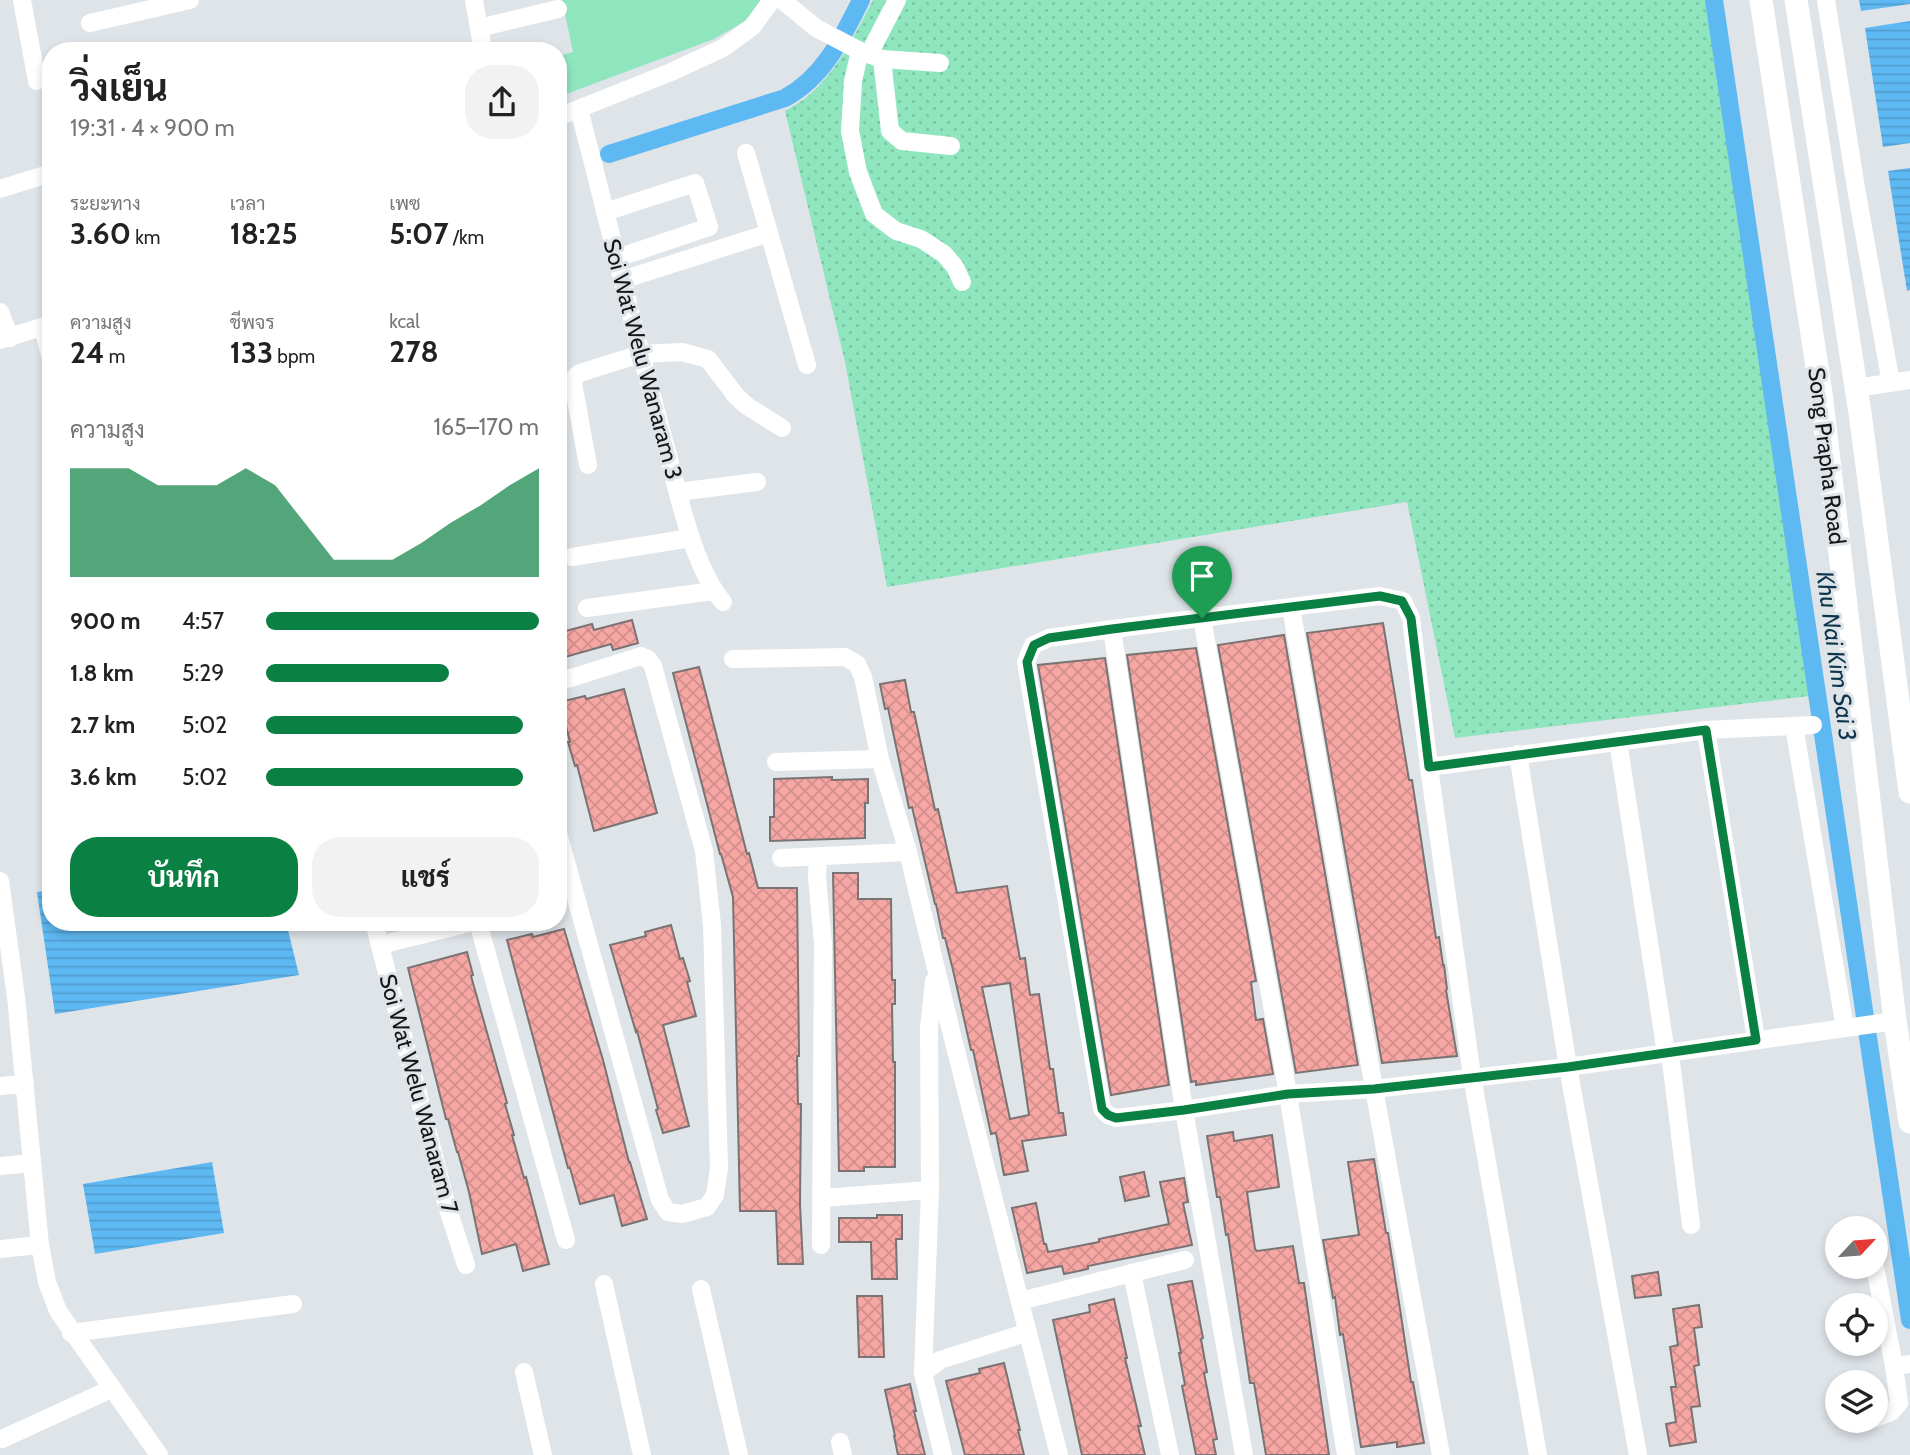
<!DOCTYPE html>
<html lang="th">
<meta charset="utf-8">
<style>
:root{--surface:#fff;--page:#f2f2f2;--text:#222;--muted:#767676;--accent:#0b8043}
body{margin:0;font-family:Cabin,Sarabun,sans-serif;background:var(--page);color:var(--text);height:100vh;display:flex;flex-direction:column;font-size:26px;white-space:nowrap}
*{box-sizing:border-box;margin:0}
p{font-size:23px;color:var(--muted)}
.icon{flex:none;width:38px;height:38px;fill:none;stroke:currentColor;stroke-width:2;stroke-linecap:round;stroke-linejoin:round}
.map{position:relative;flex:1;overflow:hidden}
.sheet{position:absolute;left:42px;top:42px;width:525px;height:889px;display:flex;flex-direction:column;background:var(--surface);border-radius:28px;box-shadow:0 4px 10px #0003}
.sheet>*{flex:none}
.needle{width:46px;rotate:64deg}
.tools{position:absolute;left:1825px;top:1216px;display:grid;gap:14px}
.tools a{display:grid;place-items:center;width:63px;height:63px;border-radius:50%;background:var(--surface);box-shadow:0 4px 10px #0003;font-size:35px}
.pin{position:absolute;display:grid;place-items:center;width:60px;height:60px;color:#fff;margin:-72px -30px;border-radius:50% 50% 50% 0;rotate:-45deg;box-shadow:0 0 7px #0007}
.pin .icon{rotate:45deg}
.round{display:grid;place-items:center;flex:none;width:74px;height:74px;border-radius:28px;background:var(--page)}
.headline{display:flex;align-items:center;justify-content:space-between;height:119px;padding:0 28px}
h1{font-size:38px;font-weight:700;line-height:52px}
.stats{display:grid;grid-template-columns:repeat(3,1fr);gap:10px;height:119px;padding:7px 28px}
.stats div{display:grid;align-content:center}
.stats b{font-size:30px;font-weight:700}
.stats small{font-size:19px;font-weight:400}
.stats p{font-size:19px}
.chart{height:196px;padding:14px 28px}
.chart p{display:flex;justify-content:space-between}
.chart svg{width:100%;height:126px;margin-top:7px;fill:var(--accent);opacity:.7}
.action{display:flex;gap:14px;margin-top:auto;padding:14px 28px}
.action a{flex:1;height:80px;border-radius:28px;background:var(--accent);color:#fff;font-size:28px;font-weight:700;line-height:80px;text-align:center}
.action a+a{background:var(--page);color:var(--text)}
ul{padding:0 28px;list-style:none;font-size:23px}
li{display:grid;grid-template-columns:112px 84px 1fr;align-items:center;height:52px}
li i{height:18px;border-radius:9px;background:var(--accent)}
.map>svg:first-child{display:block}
.grass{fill:url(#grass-dots)}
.park{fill:#8fe6be}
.water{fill:url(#water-rules)}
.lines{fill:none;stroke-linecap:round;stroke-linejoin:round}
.canal{stroke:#5eb8f2;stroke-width:18}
.building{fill:url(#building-cross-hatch);stroke:#7a7373;stroke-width:2;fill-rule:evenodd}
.minor{stroke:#fff;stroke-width:18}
.major{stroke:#fff;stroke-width:23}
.route-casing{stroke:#fff;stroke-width:14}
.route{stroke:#0b8043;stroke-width:9}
.labels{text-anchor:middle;stroke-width:6;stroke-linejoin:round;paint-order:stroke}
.street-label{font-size:23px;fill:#151618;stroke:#dfe4e9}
.water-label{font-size:24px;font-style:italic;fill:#0c344b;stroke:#dfe4e9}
</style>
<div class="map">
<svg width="1910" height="1455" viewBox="0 0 1910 1455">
<defs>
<pattern id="grass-dots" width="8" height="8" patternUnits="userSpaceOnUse" patternTransform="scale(1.75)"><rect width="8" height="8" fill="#8fe6be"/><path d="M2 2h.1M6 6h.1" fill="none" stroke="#7ac5a3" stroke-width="1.8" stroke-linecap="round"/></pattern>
<pattern id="water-rules" width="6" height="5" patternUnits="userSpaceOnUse" patternTransform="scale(1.75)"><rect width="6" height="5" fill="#5eb8f2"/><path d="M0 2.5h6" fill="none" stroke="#519dcf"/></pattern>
<pattern id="building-cross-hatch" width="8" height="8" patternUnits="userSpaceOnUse" patternTransform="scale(1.75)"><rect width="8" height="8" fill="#f7a7a3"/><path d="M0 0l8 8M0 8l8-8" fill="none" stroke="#d38f8c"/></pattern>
</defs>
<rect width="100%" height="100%" fill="#dfe4e9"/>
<path class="grass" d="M873 0H1714L1818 695 1455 738 1407 502 887 587 845 362 785 111C793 106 801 102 808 96 837 72 856 33 873 0Z"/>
<polygon class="park" points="562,0 761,0 747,20 714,39 558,97 558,56 573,52"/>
<g class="water">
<polygon points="1859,0 1910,0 1910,4 1861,11"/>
<polygon points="1910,21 1910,143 1883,147 1865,28"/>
<polygon points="1910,168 1910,290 1907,291 1888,171"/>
<polygon points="51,890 51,922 286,922 299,975 55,1014 37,892"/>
<polygon points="212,1162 224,1233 95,1254 83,1184"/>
</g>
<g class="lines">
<g class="canal">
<polyline points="1714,0 1910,1320"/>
<path d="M609 154 785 98C824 77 842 38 861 0"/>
</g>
</g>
<g class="building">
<polygon points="632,620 638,643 613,650 611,644 558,659 558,633 592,624 594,630"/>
<polygon points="1383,623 1409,780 1412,780 1436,938 1439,937 1443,965 1444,965 1447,989 1446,990 1457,1056 1382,1063 1307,633"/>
<polygon points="1284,635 1358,1065 1296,1073 1218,645"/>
<polygon points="1196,648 1256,981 1251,982 1256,1020 1263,1019 1273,1074 1196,1085 1196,1081 1191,1082 1127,655"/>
<polygon points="1105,658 1169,1085 1111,1095 1038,665"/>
<polygon points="699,667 747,854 749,853 758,888 797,888 799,1056 797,1056 798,1104 801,1104 800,1205 803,1264 778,1264 776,1211 740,1211 733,897 721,854 720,854 673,673"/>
<path d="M905 680 911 712H914L935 810 938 809 957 893 1007 886 1020 959 1025 958 1030 995 1039 994 1050 1069H1053L1059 1113H1063L1066 1135 1022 1141 1028 1171 1004 1175 996 1133 991 1134 973 1050H971L953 970 945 938H943L936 904H935L912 807 909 808 888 708 885 709 880 684ZM1010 983 1029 1115 1010 1119 982 987Z"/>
<polygon points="624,689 657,813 594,831 577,765 575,766 568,742 570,742 560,702 585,696 586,699"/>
<polygon points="832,777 832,780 868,779 868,803 865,803 865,838 770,841 770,817 774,817 774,779"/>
<polygon points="833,873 858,873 858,899 891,899 892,980 895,980 895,1004 892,1004 893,1062 895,1062 895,1167 864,1167 864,1171 839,1171"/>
<polygon points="671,925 680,959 683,958 690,981 687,982 696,1016 663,1025 689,1126 663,1133 656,1110 658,1109 637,1031 636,1032 610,945 646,936 645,932"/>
<polygon points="564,929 603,1060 629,1162 630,1162 647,1219 622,1226 614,1195 580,1204 570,1168 568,1168 507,940 532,934 533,937"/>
<polygon points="467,952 473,975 471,976 507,1103 505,1104 514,1135 512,1135 524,1178 526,1177 549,1264 523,1271 516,1244 482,1254 469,1192 458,1152 457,1152 448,1119 446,1119 408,968"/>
<polygon points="1233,1132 1234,1141 1272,1135 1279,1187 1247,1192 1255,1249 1257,1251 1293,1246 1299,1283 1304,1283 1329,1455 1266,1455 1254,1383 1250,1383 1228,1234 1226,1235 1220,1197 1217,1197 1207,1136"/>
<polygon points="1374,1159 1386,1233 1388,1233 1400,1309 1411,1382 1413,1382 1424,1443 1397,1447 1397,1442 1361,1447 1343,1334 1340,1335 1335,1297 1333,1298 1323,1240 1359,1235 1348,1162"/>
<polygon points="1144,1172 1149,1196 1125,1201 1120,1177"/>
<polygon points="1184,1178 1188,1202 1183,1203 1192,1245 1088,1266 1088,1269 1064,1274 1062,1266 1027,1273 1012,1208 1036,1203 1044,1244 1046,1244 1048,1252 1099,1242 1099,1239 1169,1224 1160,1182"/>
<polygon points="877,1215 902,1215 902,1239 896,1239 897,1279 872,1279 871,1242 839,1242 839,1218 877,1218"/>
<polygon points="1658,1272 1661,1295 1635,1298 1632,1276"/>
<polygon points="1192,1281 1203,1338 1201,1339 1207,1372 1204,1373 1217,1439 1213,1440 1216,1455 1196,1455 1182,1386 1185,1385 1179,1353 1181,1353 1168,1285"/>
<polygon points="857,1296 882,1296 884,1357 859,1357"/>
<polygon points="1114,1299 1127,1358 1125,1358 1141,1426 1138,1426 1145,1455 1082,1455 1053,1320 1090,1312 1089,1305"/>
<polygon points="1699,1305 1702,1327 1694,1328 1699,1365 1694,1366 1700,1406 1691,1407 1696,1442 1670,1446 1666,1424 1676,1422 1671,1387 1676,1387 1670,1347 1678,1345 1673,1309"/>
<polygon points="1004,1363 1020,1430 1018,1430 1024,1455 965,1455 946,1381 980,1373 979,1369"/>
<polygon points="910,1384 916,1411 914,1411 925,1455 898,1455 894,1436 895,1436 885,1390"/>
</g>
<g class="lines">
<g class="minor">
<polyline points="22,0 37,81"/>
<polyline points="474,0 483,51"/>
<polyline points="782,0 816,28 860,51 882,59 940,63"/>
<polyline points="1826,0 1857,194 1891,383"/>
<polyline points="90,23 190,0"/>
<polyline points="479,28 558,9"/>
<polyline points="860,51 853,81 850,131 858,172 874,214 896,231 921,239 944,254 955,267 962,282"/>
<polyline points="869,54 897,0"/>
<polyline points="882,59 890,131 902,141 951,146"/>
<path d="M579 109C608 220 634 332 665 444 678 491 692 565 723 602"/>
<polyline points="558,117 671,72 723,48 752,27 772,0"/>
<polyline points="746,153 807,365"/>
<polyline points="0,189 51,173"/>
<polyline points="605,212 695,183 709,227 617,258"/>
<polyline points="622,280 769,233"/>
<polyline points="0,312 10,338"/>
<polyline points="43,327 51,359"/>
<polyline points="0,340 51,324"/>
<polyline points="1856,388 1910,380"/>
<polyline points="588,465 573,383 575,377 580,373 640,354 682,352 708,359 736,396 747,406 782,428"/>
<polyline points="678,492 757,482"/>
<polyline points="572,557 691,538"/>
<polyline points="1291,607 1374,1089 1441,1455"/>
<polyline points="587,608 713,591"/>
<polyline points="1202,618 1288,1094 1346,1455"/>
<polyline points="1112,629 1184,1110 1244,1455"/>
<polyline points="733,659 845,657 857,664 863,677 880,759 908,852 951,1031 1059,1455"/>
<polyline points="558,682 641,656 648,659 653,666 704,851 712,925 719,1168 715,1195 707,1207 682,1214 668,1212 660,1200 558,833"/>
<polyline points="1794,726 1845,1028"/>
<polyline points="1706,730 1756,1039"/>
<polyline points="1618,741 1666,1053"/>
<polyline points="1518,754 1568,1067 1638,1455"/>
<polyline points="776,762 880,759"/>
<polyline points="1429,767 1706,730 1813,725"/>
<polyline points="818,857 817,877 823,944 821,1245"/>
<polyline points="781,858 908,852"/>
<polyline points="0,881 16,997 40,1245 47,1282 58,1311 159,1455"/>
<polyline points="374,922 446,1203 466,1265"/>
<polyline points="478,922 566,1240"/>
<polyline points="380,945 473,922"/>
<polyline points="1670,1053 1691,1225"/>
<polyline points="0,1086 25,1084"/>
<polyline points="0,1166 32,1163"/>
<polyline points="822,1198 930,1190"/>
<polyline points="0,1249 40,1245"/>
<polyline points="1875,1267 1894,1366 1910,1364"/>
<polyline points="1132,1273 1185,1260"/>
<polyline points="604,1284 642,1455"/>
<polyline points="701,1289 739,1455"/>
<polyline points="1020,1301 1132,1273 1170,1455"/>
<polyline points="71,1333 293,1304"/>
<polyline points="524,1372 543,1455"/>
<polyline points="923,1373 930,1190 929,1028 934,981"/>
<polyline points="1876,1418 1891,1412 1899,1403 1894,1366"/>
<polyline points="2,1439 111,1389"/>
<polyline points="840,1442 843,1455"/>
<polyline points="943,1455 923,1373 940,1360 1028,1332"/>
<polyline points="1538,1455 1472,1076 1429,767 1411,618 1403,601 1380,596 1112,629 1049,638 1033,645 1026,662 1102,1109 1108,1115 1116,1118 1184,1110 1288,1094 1374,1089 1568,1067 1895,1021"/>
</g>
<g class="major">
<polyline points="1761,0 1821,393 1895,1021 1910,1122"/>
<polyline points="1796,0 1860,413 1910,792"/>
</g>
</g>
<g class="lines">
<g class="route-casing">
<polygon id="route" points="1380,596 1402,601 1411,618 1429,767 1706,730 1756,1040 1568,1067 1374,1089 1288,1094 1184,1110 1116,1118 1108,1115 1102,1109 1027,662 1034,645 1049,638 1112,629"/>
</g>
<use href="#route" class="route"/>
</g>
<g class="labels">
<g class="street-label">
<text transform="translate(643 359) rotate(75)" y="8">Soi Wat Welu Wanaram 3</text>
<text transform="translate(1827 456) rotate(83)" y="8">Song Prapha Road</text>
<text transform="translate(419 1094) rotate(75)" y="8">Soi Wat Welu Wanaram 7</text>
</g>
<g class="water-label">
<text transform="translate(1836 656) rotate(82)" y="8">Khu Nai Kim Sai 3</text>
</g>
</g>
</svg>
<div class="tools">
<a><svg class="needle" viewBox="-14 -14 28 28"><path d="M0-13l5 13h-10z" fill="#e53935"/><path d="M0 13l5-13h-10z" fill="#767676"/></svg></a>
<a><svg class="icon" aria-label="locate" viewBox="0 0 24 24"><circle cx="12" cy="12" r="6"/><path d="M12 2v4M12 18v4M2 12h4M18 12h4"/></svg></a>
<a><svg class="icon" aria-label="layers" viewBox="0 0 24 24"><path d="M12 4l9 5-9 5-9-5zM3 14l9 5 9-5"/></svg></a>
</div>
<div class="pin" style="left:1202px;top:618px;background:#1e9e55"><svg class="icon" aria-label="arrive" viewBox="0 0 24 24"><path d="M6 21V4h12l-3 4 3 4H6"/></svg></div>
<section class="sheet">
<div class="headline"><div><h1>วิ่งเย็น</h1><p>19:31 · 4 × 900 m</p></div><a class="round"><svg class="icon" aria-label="share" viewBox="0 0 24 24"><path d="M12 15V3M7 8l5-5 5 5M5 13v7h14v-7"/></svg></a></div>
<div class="stats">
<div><p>ระยะทาง</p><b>3.60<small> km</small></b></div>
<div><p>เวลา</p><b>18:25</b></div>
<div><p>เพซ</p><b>5:07<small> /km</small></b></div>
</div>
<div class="stats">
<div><p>ความสูง</p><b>24<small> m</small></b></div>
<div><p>ชีพจร</p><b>133<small> bpm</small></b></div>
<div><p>kcal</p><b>278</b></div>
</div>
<div class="chart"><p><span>ความสูง</span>165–170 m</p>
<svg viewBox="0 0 160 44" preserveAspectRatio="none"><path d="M0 44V6L10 6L20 6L30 12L40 12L50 12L60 6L70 12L80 25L90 38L100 38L110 38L120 32L130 25L140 19L150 12L160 6V44z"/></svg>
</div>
<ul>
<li><b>900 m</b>4:57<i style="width:100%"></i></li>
<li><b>1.8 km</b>5:29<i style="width:67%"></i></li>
<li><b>2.7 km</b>5:02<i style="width:94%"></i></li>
<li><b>3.6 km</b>5:02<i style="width:94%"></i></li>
</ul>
<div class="action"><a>บันทึก</a><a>แชร์</a></div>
</section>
</div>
